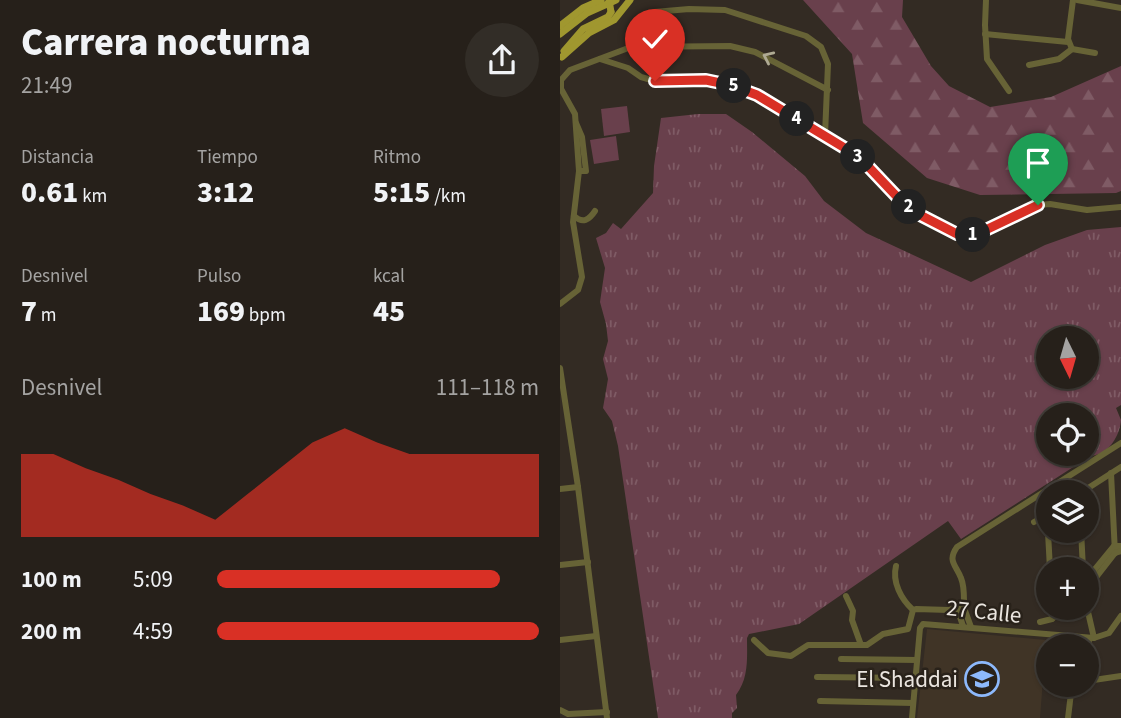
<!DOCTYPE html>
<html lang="es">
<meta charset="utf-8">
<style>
:root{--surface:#26201a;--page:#322d27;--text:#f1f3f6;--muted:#a4a3a2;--line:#423e39;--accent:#d93025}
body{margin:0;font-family:"Source Sans 3",sans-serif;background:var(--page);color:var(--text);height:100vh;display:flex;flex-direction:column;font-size:26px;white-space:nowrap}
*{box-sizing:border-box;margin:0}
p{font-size:23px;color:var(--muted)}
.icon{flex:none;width:38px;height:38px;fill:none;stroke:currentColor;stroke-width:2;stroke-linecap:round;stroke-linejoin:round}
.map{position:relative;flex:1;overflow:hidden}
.details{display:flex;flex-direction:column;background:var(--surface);width:560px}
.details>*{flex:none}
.needle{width:46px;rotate:175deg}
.controls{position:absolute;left:476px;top:326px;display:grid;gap:14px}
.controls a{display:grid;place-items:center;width:63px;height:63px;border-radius:50%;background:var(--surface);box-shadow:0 2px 5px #0004,0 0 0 2px var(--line);font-size:35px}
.pin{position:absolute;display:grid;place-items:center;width:60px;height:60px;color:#fff;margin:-72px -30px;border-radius:50% 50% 50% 0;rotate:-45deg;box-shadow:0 0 7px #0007}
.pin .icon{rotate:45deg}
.km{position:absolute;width:35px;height:35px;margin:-18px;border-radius:50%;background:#222;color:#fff;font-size:19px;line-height:35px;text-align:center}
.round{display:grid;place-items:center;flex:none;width:74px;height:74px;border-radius:37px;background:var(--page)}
.headline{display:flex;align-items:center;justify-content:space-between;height:119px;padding:0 21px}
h1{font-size:38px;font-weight:800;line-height:52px}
.stats{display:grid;grid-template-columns:repeat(3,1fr);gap:10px;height:119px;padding:7px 21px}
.stats div{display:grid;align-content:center}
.stats b{font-size:30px;font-weight:800}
.stats small{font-size:19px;font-weight:400}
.stats p{font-size:19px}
.chart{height:196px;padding:14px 21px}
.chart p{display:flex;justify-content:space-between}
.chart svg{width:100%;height:126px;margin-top:7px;fill:var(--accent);opacity:.7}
ul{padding:0 21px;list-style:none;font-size:23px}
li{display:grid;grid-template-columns:112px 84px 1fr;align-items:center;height:52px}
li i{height:18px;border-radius:9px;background:var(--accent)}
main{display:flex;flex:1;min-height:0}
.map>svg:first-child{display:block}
.built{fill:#403426}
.grass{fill:url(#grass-tufts);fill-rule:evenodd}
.forest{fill:url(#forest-firs)}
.park{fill:#69404c}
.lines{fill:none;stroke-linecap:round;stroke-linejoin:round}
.minor{stroke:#676336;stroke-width:6}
.major{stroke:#a0972f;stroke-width:7}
.major-bridge{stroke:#a0972f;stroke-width:7}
.oneway{stroke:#afaa93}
.route-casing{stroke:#fff;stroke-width:14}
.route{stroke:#d93025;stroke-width:9}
.labels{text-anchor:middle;stroke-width:5;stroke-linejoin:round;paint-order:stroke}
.street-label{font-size:23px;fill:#eae5df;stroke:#29221a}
.poi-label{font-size:23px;fill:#eae5df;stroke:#29221a;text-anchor:end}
</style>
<main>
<section class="details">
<div class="headline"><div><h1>Carrera nocturna</h1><p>21:49</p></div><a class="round"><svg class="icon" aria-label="share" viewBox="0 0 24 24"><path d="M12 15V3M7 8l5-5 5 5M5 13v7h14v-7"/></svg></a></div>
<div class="stats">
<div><p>Distancia</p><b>0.61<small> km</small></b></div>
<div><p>Tiempo</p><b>3:12</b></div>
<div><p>Ritmo</p><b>5:15<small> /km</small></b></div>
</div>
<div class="stats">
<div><p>Desnivel</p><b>7<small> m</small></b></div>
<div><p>Pulso</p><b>169<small> bpm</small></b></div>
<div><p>kcal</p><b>45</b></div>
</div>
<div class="chart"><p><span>Desnivel</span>111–118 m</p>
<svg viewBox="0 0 160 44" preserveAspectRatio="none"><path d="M0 44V15L10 15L20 20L30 24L40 29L50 33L60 38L70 29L80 20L90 11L100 6L110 11L120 15L130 15L140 15L150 15L160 15V44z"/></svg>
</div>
<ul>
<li><b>100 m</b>5:09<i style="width:88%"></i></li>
<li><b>200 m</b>4:59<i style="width:100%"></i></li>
</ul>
</section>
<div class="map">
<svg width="561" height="718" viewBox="0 0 561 718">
<defs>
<pattern id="grass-tufts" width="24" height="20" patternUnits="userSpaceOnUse" patternTransform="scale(1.75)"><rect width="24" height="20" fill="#69404c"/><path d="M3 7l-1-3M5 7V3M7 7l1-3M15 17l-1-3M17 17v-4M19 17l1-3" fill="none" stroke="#7f5b65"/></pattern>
<pattern id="forest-firs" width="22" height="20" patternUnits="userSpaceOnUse" patternTransform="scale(1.75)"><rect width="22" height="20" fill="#69404c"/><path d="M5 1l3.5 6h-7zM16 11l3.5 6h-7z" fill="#7f5b65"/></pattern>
</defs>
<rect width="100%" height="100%" fill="#332b23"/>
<polygon class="built" points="367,629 486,640 480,718 357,718"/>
<path class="grass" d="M138 114H166L192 132 245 176 264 201 306 233 411 282 485 245 527 230 561 227V405L556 408 561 420C560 433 552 449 539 454 530 457 525 456 518 464L401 539 388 521 239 624 189 634 187 638C187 658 189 678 176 695L177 708 172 713V718H98L58 446 52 421 43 408 48 379 43 359 48 341 46 324 40 302 45 268 36 238 46 233 53 223 61 229 93 193 94 166 101 118ZM488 338H527V376H488ZM488 415H527V453H488Z"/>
<polygon class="forest" points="243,0 343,0 342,17 371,66 389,86 430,107 491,97 561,66 561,191 556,193 420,195 367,178 303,123 292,54"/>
<g class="park">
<polygon points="67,106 70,132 44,136 41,109"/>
<polygon points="56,136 59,160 34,164 30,140"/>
</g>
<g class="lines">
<g class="minor">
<polyline points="426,0 425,25 427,59 449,91"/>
<polyline points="517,0 561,8"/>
<polyline points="94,12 129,9 165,10 246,36 261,47 268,64 265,135"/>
<polyline points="425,34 508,42"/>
<polyline points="512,49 508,39 513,0"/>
<polyline points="512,49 535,53"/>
<polyline points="40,59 68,68 81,77 95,81 147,80 170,84 197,95 288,150 305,163 341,201 362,216 397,234 413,236 478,205 490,204 527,210 561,207"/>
<polyline points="469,65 499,59 512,49"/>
<polyline points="0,87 15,114 19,171 13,222 22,277 18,290 0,304"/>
<polyline points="1,89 1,80 10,70 71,47 170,46 195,52 268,90"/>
<polyline points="16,123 22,137 26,171 19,171"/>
<path d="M14 216C23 224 29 220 35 211"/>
<polyline points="0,368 18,487 47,718"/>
<polyline points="551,473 555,553"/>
<polyline points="0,489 18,487"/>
<polyline points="522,492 561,467"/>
<polyline points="487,514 490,569"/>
<polyline points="474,522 488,514"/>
<polyline points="521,530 523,569"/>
<polyline points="0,565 28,562"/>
<path d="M336 566C332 582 341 599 353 610"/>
<polyline points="527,579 554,546 561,546"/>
<polyline points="527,589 555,553 561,551"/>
<polyline points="286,596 293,611 292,620 301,645"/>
<polyline points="403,605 411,627"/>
<polyline points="492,607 492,619"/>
<polyline points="397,608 403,626"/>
<polyline points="528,612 534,638"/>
<polyline points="480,622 492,619 507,607"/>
<polyline points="0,640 36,636"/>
<path d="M194 640 208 653 231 656 248 645H307L323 634 348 629 353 610 356 609 389 610 400 607 404 601C404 594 404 585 401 578 396 565 387 561 397 547L561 443"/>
<polyline points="281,659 357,660"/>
<polyline points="257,677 356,678"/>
<polyline points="527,681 529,638"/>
<polyline points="527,681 561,676"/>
<polyline points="260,701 353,703"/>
<polyline points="0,710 8,714 47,712"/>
<polyline points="352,718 360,628 363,624 534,638 549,633 561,616"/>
<polyline points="508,718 511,693 517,684"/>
</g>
<g class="major">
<polyline points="0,26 23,8 41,0"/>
<polyline points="0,34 27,13 56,0"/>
<polyline points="4,51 23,29 48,17 51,12"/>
<polyline points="2,57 29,33 54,20 70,0"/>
</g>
<polyline class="major-bridge" points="49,0 51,12"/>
</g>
<defs><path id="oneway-chevron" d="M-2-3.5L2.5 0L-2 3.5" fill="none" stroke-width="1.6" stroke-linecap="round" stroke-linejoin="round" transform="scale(1.75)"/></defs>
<use class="oneway" href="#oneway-chevron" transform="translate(208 57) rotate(-155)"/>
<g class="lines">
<g class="route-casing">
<polyline id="route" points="95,81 146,80 170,85 197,95 288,150 305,163 341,201 362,216 397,234 413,236 478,205"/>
</g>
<use href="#route" class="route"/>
</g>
<defs>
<g id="school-ring" transform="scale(1.75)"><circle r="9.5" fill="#29221a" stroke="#8db9fc" stroke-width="1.5"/><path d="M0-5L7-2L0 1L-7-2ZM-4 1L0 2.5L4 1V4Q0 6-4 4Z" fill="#8db9fc"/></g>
</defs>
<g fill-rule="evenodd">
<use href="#school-ring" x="422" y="679"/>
</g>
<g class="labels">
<g class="street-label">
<text transform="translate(424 611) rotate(6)" y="8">27 Calle</text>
</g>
<g class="poi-label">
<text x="398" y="687">El Shaddai</text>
</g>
</g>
</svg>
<div class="controls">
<a><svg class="needle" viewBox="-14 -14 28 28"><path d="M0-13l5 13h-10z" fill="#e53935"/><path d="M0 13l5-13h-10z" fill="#a4a3a2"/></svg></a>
<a><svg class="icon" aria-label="locate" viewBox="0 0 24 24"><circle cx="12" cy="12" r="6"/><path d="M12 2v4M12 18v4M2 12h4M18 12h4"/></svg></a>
<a><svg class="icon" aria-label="layers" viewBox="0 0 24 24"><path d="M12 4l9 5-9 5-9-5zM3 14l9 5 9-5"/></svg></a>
<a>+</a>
<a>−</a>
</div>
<div class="pin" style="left:478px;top:205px;background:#1e9e55"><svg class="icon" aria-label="arrive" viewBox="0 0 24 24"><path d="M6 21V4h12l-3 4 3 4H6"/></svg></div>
<div class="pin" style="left:95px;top:81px;background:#d93025"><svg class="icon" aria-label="check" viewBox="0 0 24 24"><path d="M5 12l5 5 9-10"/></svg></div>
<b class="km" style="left:413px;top:235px">1</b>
<b class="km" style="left:349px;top:207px">2</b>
<b class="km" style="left:298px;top:157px">3</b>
<b class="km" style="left:237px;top:119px">4</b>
<b class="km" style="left:174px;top:86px">5</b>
</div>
</main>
